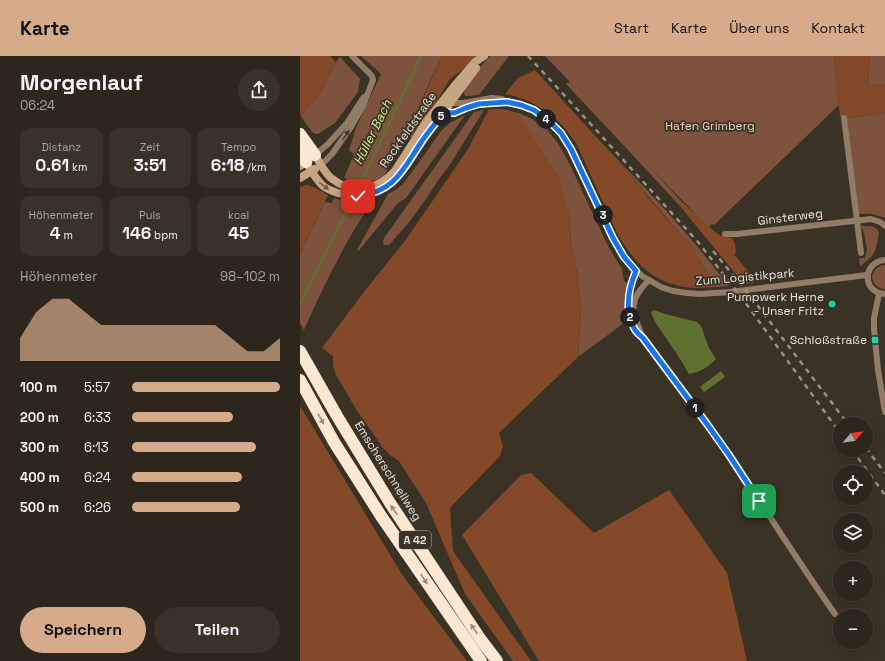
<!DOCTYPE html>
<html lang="de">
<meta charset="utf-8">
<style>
:root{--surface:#2c261c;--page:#383229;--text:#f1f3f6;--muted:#a6a5a3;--line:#48433b;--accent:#d6ab8b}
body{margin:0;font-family:"Space Grotesk",sans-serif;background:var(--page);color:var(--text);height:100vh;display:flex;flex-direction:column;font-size:15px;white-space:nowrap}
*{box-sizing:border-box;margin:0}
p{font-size:13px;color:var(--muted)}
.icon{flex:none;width:22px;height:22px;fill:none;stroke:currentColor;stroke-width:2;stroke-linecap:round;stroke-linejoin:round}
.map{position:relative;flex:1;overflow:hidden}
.side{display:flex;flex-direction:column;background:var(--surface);width:300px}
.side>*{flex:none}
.needle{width:26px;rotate:62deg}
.buttons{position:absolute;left:533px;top:361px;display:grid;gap:8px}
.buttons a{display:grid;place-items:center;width:40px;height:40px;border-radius:50%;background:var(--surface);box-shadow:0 2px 10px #0003,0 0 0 1px var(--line);font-size:20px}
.pin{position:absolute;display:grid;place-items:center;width:34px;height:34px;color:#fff;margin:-17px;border-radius:8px;box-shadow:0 2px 6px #0006}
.km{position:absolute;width:20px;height:20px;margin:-10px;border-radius:50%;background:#222;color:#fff;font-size:11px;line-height:20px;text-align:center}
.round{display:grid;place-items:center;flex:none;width:42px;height:42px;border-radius:21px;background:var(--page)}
.headline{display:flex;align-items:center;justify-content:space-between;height:68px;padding:0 20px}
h1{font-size:22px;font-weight:600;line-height:30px}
.stats{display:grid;grid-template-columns:repeat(3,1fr);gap:6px;height:68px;padding:4px 20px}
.stats div{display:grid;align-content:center;border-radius:10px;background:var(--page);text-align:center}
.stats b{font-size:17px;font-weight:600}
.stats small{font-size:11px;font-weight:400}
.stats p{font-size:11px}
.chart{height:112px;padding:8px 20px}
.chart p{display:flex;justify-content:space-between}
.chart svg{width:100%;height:72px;margin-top:4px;fill:var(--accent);opacity:.7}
.primary-button{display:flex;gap:8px;margin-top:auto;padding:8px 20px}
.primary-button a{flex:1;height:46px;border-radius:24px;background:var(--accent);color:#111;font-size:16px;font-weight:600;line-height:46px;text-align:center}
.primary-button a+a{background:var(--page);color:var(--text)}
ul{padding:0 20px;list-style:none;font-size:13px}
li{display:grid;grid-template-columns:64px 48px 1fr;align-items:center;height:30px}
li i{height:10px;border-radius:5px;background:var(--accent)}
header{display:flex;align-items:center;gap:24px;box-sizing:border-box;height:56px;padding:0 20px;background:var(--accent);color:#111}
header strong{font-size:19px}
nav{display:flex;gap:22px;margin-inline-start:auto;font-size:14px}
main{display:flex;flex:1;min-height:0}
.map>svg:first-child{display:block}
.green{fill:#7d533d}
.forest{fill:#834928}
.water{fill:#607030}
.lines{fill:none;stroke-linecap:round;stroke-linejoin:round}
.stream{stroke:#607030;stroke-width:2.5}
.street{stroke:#927c67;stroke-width:6}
.secondary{stroke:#c7a582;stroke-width:8}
.highway{stroke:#fce7d2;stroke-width:12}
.rail{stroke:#979286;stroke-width:2.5;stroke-dasharray:5 5;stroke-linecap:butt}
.oneway{fill:#473e2f}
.oneway2{fill:#6b5b46}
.oneway3{fill:#9b8d7c}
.route-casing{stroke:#fff;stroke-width:8}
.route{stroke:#1a73e8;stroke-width:5}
.poi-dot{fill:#17d5b3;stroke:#3a3325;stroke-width:1.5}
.labels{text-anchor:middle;stroke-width:3.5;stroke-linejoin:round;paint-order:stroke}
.shield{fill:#3a3325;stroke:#b4b0a5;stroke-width:1}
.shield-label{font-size:11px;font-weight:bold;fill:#e9e5dc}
.park-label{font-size:12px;fill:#f5d1be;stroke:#3a3325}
.street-label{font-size:12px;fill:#e9e5dc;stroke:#3a3325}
.poi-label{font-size:12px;fill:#e9e5dc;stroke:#3a3325;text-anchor:end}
.water-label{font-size:13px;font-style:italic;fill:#d2ec8f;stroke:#3a3325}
</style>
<header>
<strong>Karte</strong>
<nav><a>Start</a><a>Karte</a><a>Über uns</a><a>Kontakt</a></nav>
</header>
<main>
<section class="side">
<div class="headline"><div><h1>Morgenlauf</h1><p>06:24</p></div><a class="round"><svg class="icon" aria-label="share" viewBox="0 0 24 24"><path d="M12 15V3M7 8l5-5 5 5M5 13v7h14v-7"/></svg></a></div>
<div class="stats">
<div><p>Distanz</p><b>0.61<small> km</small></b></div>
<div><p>Zeit</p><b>3:51</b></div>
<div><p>Tempo</p><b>6:18<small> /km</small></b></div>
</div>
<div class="stats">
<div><p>Höhenmeter</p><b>4<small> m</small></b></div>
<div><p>Puls</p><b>146<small> bpm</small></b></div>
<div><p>kcal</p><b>45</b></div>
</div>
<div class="chart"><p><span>Höhenmeter</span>98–102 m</p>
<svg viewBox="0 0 160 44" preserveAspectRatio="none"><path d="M0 44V30L10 14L20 6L30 6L40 14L50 22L60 22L70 22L80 22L90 22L100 22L110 22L120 22L130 30L140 38L150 38L160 30V44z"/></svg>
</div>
<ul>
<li><b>100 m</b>5:57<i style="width:100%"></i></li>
<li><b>200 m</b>6:33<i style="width:68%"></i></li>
<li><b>300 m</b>6:13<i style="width:84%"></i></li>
<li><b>400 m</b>6:24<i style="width:74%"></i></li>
<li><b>500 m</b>6:26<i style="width:73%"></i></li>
</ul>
<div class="primary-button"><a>Speichern</a><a>Teilen</a></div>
</section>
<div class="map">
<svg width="585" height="605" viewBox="0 0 585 605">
<rect width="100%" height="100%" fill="#3a3325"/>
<g class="green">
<path d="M61 0H142C125 34 112 69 93 103 90 108 87 117 82 121 72 128 55 125 44 122L54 98 49 94 56 72 81 18Z"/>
<path d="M190 0H209L179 39 165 40 164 36C169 23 180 11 190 0Z"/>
<polygon points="245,0 534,0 539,49 414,169 412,168 408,171 349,110 382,146 379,149 328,94 266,28 270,26"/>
<polygon points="570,0 585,0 585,28 568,30"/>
<polygon points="40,1 60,23 58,36 35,67 18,78 13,77 6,68 1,60 20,37 36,6"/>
<polygon points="202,53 219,57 230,62 242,69 248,75 258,87 270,109 309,192 322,213 324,225 327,227 324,243 326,257 328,264 278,301 281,249 276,211 271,187 269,156 219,59 201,56"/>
<polygon points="184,54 149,110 139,123 126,143 110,165 89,189 84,189 83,187 84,182 174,56"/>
<path d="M585 57V162C575 158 570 157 559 158L558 157 546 60 549 62Z"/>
<polygon points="165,59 106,142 97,148 60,193 58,195 57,194 88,138 97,133 103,128 120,105 141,75 150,67"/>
<path d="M321 107C359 146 396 187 429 230L416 231 392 191 351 144Z"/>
<path d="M34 142C47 146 58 146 72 144 66 157 57 168 50 181 33 211 18 242 4 274L0 267V198L25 146 32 147Z"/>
<path d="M561 170C568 170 577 169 579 177 575 196 576 199 560 210L559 202H565L567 194 564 176Z"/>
<path d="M585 209V233C568 231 568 211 585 209Z"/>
</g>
<g class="forest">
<polygon points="0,0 30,0 36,6 20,37 1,60 0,57"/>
<polygon points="142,0 178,0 162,14 150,23 137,45 116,77 113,81 108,81 106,79"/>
<polygon points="534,0 570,0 568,30 585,28 585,57 549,62 546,60 540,61"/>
<path d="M235 14 299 84 321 107 351 145 392 191 416 231C406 231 396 233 385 231 351 226 332 204 316 175L276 87C271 81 267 75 262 69 246 53 227 42 205 38L218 22Z"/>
<polygon points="189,53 202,53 202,56 213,57 219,59 260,123 266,148 269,156 271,187 276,211 281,249 278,301 199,377 203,390 200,400 150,452 153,495 231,605 213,605 165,538 126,447 99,405 90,399 83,392 56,353 36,319 33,310 33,300 22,292 67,232 105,185 168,93"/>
<path d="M6 129C14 130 21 135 28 139L0 198V131Z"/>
<polygon points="382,146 415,176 420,179 432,182 435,188 436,197 434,198 452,220 454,227 444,228 379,149"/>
<polygon points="0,350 103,520 167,605 0,605"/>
<polygon points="231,417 294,477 369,434 427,517 447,605 239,605 162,479 221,419"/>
</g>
<g class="water">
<path d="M354 254 365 258 397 266 401 270 409 292 416 303C408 311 401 316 389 318L377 298 355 266 351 256Z"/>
<polygon points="421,315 425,321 404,336 400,331"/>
</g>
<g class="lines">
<g class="stream">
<polyline points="59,131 121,0"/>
<polyline points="0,247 54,141"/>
</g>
<g class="street">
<polyline points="147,47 163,47 192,42 202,43 207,46 221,49 234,54 249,65 261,77 271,93 313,182 324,201 330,208 342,220 361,231 373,235 387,237 401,238 430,236 567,219"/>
<polyline points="141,54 144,56 154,57 166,52 179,48 207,46"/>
<polyline points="544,62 561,197"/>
<polyline points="15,99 28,88 47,67 64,41"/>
<polyline points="21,109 32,98 51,71 63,50 73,24 72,20 52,0"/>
<polyline points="425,178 437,178 571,163 580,166 585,170"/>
<path d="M585 204C562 206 562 237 585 238"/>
<path d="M336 215C329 232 323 259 336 275 338 278 341 280 343 282 372 321 402 359 429 399 465 452 498 506 535 558"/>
<polyline points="579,238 574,262 574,273 578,314 585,356"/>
<path d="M342 280C332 254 327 246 349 224"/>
</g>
<g class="secondary">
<path d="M6 106C11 114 15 122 22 129 26 133 32 135 38 137 60 143 84 137 99 119 109 108 116 93 125 81 142 58 159 35 176 12"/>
<path d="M0 110 15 99C20 107 24 116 31 122 53 140 78 134 95 115L127 65 156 28 175 6 184 0"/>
<polyline points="0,122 15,113"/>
</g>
<g class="highway">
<polyline points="0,78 15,99"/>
<polyline points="0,94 6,106"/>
<polyline points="0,295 37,360 90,447 181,584 197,605"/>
<polyline points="0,324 34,386 81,460 181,605"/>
</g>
<g class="rail">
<polyline points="228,0 277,53 398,186 442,242 540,377"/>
<polyline points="413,195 451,241 548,368"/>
<polyline points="566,392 585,417"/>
<polyline points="552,394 585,439"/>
</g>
</g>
<defs><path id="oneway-solid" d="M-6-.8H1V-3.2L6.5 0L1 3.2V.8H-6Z"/></defs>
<use class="oneway" href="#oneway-solid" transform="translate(46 79) rotate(-55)"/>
<use class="oneway2" href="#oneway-solid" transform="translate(24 130) rotate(37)"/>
<g class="oneway3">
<use href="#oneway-solid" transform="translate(21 363) rotate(61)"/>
<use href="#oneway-solid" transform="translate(94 454) rotate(-124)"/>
<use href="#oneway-solid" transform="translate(124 523) rotate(56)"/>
<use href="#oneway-solid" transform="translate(174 573) rotate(-124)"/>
</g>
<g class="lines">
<g class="route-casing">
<path id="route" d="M58 140C94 136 102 115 120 88 127 77 136 67 144 56L154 57 166 52 179 48 207 46 221 49 234 54 249 65 261 77 271 93 313 182 324 201 336 215C329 231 325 249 332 267 333 270 334 273 336 275 338 278 341 280 343 282L407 368 429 399 459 445"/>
</g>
<use href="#route" class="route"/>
</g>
<g class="poi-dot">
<circle cx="532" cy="248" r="4"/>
<rect x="571" y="280" width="8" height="8" rx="2"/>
</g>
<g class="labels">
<rect class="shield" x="99" y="475" width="32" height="18" rx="3"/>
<g class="shield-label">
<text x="115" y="488">A 42</text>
</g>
<g class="park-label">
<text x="410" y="74">Hafen Grimberg</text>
</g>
<g class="street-label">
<text transform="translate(108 74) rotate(-55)" y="4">Reckfeldstraße</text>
<text transform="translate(490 161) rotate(-7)" y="4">Ginsterweg</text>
<text transform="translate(445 221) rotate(-5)" y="4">Zum Logistikpark</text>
<text transform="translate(88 415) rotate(58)" y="4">Emscherschnellweg</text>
</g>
<g class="poi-label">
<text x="524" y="245">Pumpwerk Herne<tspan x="524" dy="14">- Unser Fritz</tspan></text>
<text x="567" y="288">Schloßstraße</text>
</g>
<g class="water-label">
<text transform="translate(72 76) rotate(-64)" y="5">Hüller Bach</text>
</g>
</g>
</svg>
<div class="buttons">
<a><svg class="needle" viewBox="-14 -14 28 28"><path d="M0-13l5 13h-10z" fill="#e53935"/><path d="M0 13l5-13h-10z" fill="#a6a5a3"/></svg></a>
<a><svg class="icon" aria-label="locate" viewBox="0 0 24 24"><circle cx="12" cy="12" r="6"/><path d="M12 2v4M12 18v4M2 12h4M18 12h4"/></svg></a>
<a><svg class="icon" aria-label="layers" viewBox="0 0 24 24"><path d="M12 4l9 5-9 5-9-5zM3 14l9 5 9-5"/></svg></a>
<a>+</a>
<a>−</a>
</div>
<div class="pin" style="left:459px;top:445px;background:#1e9e55"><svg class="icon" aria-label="arrive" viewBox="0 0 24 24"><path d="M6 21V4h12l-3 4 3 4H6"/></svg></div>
<div class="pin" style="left:58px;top:140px;background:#d93025"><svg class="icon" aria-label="check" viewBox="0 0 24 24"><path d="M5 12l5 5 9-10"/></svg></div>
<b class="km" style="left:395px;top:352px">1</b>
<b class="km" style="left:330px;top:261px">2</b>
<b class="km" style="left:303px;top:159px">3</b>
<b class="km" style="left:246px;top:63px">4</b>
<b class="km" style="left:141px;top:60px">5</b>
</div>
</main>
